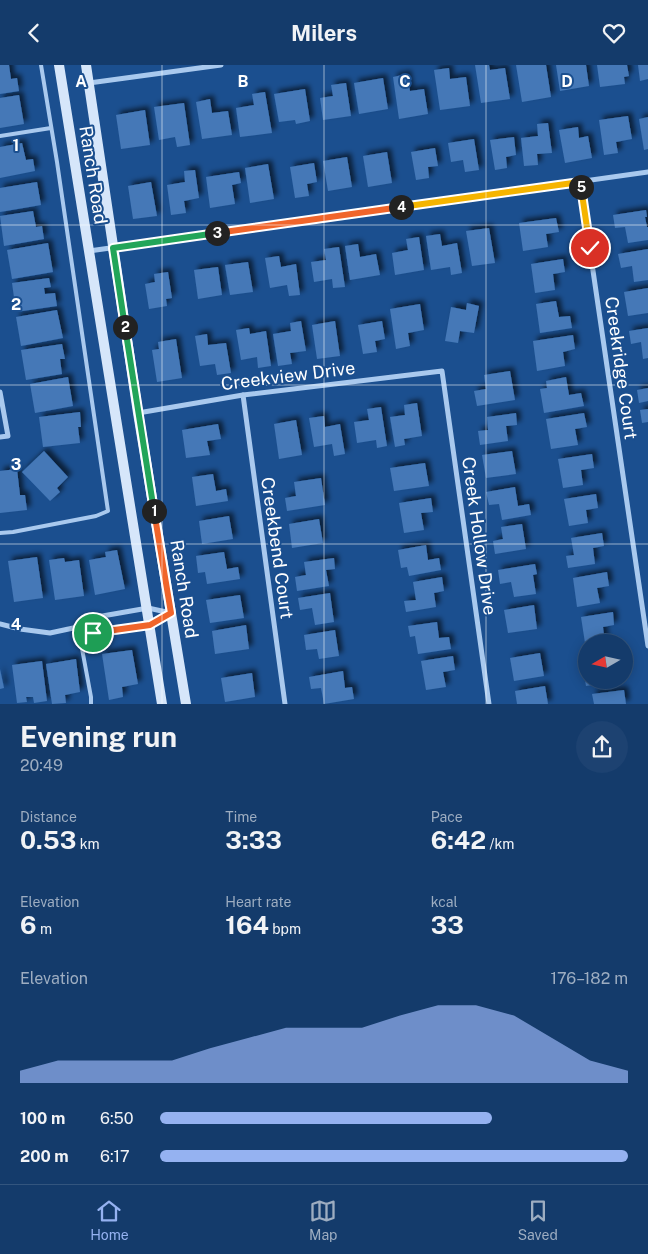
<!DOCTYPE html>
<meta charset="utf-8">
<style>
:root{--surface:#143b6b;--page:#1d4271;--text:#f1f3f6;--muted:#9dadc1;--line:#33557e;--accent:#95b2f1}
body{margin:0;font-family:"Public Sans",sans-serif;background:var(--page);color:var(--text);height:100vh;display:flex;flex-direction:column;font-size:19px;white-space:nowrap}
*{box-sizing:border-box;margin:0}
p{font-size:16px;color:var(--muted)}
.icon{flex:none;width:28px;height:28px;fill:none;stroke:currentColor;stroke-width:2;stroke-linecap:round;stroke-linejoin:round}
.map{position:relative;height:639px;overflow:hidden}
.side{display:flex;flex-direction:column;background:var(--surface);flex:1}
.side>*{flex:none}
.needle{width:32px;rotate:261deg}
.controls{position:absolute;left:578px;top:569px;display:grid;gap:10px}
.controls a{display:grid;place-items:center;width:55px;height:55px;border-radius:50%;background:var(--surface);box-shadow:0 2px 12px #0003,0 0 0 1px var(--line);font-size:25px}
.pin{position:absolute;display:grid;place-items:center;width:42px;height:42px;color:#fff;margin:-21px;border:2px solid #fff;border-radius:50%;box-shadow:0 1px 5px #0007}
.km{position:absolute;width:25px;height:25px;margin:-12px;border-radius:50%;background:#222;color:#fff;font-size:14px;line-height:25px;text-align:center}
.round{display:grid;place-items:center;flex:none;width:52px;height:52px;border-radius:26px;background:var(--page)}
.summary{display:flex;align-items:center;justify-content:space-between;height:85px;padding:0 20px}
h1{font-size:28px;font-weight:700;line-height:38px}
.figures{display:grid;grid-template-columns:repeat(3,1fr);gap:8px;height:85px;padding:5px 20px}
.figures div{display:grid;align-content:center}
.figures b{font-size:25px;font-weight:700}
.figures small{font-size:14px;font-weight:400}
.figures p{font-size:14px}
.chart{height:140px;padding:10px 20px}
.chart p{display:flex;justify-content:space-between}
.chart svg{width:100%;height:90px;margin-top:5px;fill:var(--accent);opacity:.7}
ul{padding:0 20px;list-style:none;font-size:16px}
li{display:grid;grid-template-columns:80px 60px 1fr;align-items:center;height:38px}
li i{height:12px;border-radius:6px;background:var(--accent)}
header{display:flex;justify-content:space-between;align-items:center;height:65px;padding:0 20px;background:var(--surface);font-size:22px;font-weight:700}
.tabs{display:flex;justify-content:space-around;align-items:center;height:70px;border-top:1px solid var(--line);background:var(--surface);font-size:14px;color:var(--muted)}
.tabs a{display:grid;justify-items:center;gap:2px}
.tabs .current{color:var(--accent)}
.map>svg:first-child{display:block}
.building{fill:#4478b7;filter:url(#shadow)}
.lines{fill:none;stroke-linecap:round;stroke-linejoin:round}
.service{stroke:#a9c9ee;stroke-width:4}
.minor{stroke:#a9c9ee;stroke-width:5}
.secondary{stroke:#d6e6fa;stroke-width:10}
.split-1-casing{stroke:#fff;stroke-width:10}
.split-2-casing{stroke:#fff;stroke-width:10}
.split-3-casing{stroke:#fff;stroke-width:10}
.split-4-casing{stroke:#fff;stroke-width:10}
.split-5-casing{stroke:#fff;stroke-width:10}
.split-6-casing{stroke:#fff;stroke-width:10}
.split-1{stroke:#f0652b;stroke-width:6}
.split-2{stroke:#22a559;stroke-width:6}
.split-3{stroke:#22a559;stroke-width:6}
.split-4{stroke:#f0652b;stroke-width:6}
.split-5{stroke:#f5b400;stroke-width:6}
.split-6{stroke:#f5b400;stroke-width:6}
.grid{fill:none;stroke:#fff;stroke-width:1;stroke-opacity:0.55}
.labels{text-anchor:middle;stroke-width:4;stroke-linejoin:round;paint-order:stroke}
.street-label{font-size:18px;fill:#fff;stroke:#1b4f8f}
.grid-label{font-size:16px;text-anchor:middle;font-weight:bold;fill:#fff;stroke:#1b4f8f;stroke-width:4;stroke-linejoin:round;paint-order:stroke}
</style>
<header><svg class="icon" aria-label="back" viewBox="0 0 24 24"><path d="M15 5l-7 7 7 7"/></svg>Milers<svg class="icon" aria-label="heart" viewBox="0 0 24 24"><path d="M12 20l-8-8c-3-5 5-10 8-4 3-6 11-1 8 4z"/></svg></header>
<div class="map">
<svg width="648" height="639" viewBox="0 0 648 639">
<defs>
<filter id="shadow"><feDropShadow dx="4" dy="-4" stdDeviation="2.5" flood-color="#0009"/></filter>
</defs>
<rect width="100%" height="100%" fill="#1b4f8f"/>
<g class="building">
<polygon points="0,0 9,0 11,14 17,13 19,26 0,29"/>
<polygon points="475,0 489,0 490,5 505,3 510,34 481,38"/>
<polygon points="516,0 546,0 551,32 522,37"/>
<polygon points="556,0 586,0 589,21 560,26"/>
<polygon points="597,0 627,0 629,11 624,12 625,19 600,22"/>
<polygon points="638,0 648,0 648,14 640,16"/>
<polygon points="449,3 450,14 466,12 470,41 440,45 434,5"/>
<polygon points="407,9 410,26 424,24 428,49 399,54 393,12"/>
<polygon points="383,13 388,44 359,49 354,18"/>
<polygon points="346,18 351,51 323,55 320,33 333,31 331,20"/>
<polygon points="305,24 310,56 296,59 295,55 279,57 274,29"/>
<polygon points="265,27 272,68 240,72 236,43 254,40 252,29"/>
<polygon points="19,30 24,59 0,63 0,33"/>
<polygon points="210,34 212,48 228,46 232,70 202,74 196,37"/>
<polygon points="184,38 190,80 177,82 175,72 159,75 154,42"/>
<polygon points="145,45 150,80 121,84 116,50"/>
<polygon points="628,51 632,74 616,77 618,88 604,90 599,55"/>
<polygon points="648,52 648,84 644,85 639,54"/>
<polygon points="548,58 552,88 537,89 538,100 524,101 521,73 538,71 537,59"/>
<polygon points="578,62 579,73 588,71 592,93 565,98 559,65"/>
<polygon points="514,72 516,90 506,92 507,103 495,105 490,75"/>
<polygon points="474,74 479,105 465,107 463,95 451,97 448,78"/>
<polygon points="22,78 26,95 33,94 35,106 0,113 0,82"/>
<polygon points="435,83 438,101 428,102 429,113 416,115 411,87"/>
<polygon points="387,87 392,118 368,122 363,91"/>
<polygon points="347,92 352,122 328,126 323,96"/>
<polygon points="314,98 317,117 307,119 309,131 295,133 290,102"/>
<polygon points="268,99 274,134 250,138 245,103"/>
<polygon points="195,105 199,133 184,136 186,148 171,150 167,120 185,117 184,106"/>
<polygon points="239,107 241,118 232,120 235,139 210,143 206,112"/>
<polygon points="37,117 41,140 0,147 0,123"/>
<polygon points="151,117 157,151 133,154 128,121"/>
<polygon points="646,145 647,152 645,152 647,162 648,162 648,175 628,178 625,162 615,163 613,150"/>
<polygon points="33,146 36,162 42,161 44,174 4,181 0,151"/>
<polygon points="556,153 559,167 546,169 548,182 523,186 519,158"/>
<polygon points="489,163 495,198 472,201 466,166"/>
<polygon points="440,169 442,181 457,178 462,208 451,210 450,202 431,205 426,171"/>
<polygon points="419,172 424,205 395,210 392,188 408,185 406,174"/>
<polygon points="48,178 53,207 12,214 7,185"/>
<polygon points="358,179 360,192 376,189 380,210 350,215 345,181"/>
<polygon points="339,182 345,222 333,223 332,214 314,217 311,197 326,195 324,184"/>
<polygon points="648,184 648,215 634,217 632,201 621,203 618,189"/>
<polygon points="279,191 281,202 296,199 300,230 289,231 287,220 270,223 265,193"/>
<polygon points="563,194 565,207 553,209 555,225 535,228 531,199"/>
<polygon points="248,197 253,227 230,230 225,200"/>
<polygon points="218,202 222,230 198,234 194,205"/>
<polygon points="168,207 172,233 166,234 167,241 149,244 145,219 155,217 154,209"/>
<polygon points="49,213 51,222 44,223 45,229 55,228 57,241 16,247 12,218"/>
<polygon points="648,223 648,248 628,251 624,227"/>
<polygon points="556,236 559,252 570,251 572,263 540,268 536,239"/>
<polygon points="467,238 479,241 474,268 460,266 458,278 445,276 451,242 466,245"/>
<polygon points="420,239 424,265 408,268 410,281 396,284 390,244"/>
<polygon points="57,245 63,273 21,281 16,252"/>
<polygon points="301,256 306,286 290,288 292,299 278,301 273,269 291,266 290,258"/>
<polygon points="335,256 340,291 317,294 312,260"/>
<polygon points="382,256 385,274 375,276 377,287 363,289 358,260"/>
<polygon points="249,263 250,269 266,266 271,301 258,303 257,292 241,295 236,265"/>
<polygon points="648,263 648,293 643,294 641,277 631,279 629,266"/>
<polygon points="207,269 208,280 226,278 231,308 217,310 215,299 200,301 195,271"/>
<polygon points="573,270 575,284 563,287 565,301 537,306 533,276"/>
<polygon points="176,274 182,313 157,317 152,285 159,284 158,277"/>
<polygon points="62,279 65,294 60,294 62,309 26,315 21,285"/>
<polygon points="510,306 515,335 477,341 474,326 486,324 484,310"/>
<polygon points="68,312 73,341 35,348 30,319"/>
<polygon points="566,312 569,330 581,328 584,341 544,348 540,324 547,323 546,316"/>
<polygon points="648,323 648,336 639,338 637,325"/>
<polygon points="417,338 422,371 404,374 405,380 395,382 390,352 405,350 404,340"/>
<polygon points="381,342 387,381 377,383 376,375 357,378 354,357 369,355 367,344"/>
<polygon points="648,344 648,357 642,358 640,345"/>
<polygon points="80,347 81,362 78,362 80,378 43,382 39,352"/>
<polygon points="516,348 517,360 506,361 508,376 480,380 478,366 488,365 487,352"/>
<polygon points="584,348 587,362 575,364 578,380 551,384 546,354"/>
<polygon points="324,351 325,362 340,359 345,389 334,391 332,379 314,382 309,353"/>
<polygon points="296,355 302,390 279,394 274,359"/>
<polygon points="218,359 221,374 207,376 210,390 186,393 182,365"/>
<polygon points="44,386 68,412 57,423 60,427 50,436 22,407"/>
<polygon points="512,386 516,409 486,413 482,390"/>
<polygon points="592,389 594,403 581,405 583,420 563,423 558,394"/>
<polygon points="425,398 429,421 394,426 390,403"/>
<polygon points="17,404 20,430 25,430 27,445 0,448 0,406"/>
<polygon points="213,409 216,426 226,424 228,436 196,441 192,412"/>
<polygon points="321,413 325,440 287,446 285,433 296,431 294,417"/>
<polygon points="515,422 518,441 529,439 531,450 502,455 499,439 489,440 486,427"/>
<polygon points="596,429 598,443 586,445 588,458 569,461 564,434"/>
<polygon points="431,433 433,447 421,448 424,465 404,468 399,438"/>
<polygon points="229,451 233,474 202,479 199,456"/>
<polygon points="319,454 323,478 292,483 289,459"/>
<polygon points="522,459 526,484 495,489 493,476 503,474 501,462"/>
<polygon points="602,468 604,481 593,483 595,499 568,503 566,491 574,490 571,473"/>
<polygon points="426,480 428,495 439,493 441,505 409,511 407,502 401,503 398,485"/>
<polygon points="117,485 125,524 95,530 89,495 106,492 105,487"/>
<polygon points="224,487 227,504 238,502 240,514 207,519 205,507 198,508 196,491"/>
<polygon points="37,492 43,533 14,537 8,496"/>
<polygon points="64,493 65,497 79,495 84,531 55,535 49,495"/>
<polygon points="334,493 335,504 326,505 329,521 297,526 295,512 306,510 304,497"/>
<polygon points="535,499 537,509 533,510 536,529 514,532 511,517 500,519 498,505"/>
<polygon points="607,507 609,521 597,523 600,538 577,542 573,513"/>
<polygon points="442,512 444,526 434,528 436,542 406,547 404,536 416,535 413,517"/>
<polygon points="330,528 334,557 315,560 312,543 300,545 298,533"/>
<polygon points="240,530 244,553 210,558 206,535"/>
<polygon points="534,540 537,564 508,568 504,545"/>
<polygon points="613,547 614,560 603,562 605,578 585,578 581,552"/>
<polygon points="437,557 439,573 449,572 451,584 418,589 415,571 410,572 408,561"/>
<polygon points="246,560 249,584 215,589 212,566"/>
<polygon points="335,565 339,591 319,594 317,584 306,585 304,570"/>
<polygon points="132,585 138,619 122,622 123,632 109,635 102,589"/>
<polygon points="540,588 544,611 514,616 510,593"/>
<polygon points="586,590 586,615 617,616 586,621 581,591"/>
<polygon points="453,591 455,605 443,607 446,622 426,625 421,596"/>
<polygon points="76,594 80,627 65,630 66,638 52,639 46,599"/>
<polygon points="42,596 47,636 34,638 33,632 26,632 27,637 17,638 12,600"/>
<polygon points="0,604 4,623 0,624"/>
<polygon points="343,606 345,623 352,622 354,634 324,639 321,623 311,624 309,612"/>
<polygon points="252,608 255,632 225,637 221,613"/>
<polygon points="545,621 548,639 517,639 515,626"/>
<polygon points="624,625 626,639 594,639 592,629"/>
</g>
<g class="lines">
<g class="service">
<polyline points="0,71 51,63"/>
<polyline points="0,468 13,467 96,451 108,446 57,97 41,0"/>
<polyline points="78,562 91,632 91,639"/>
</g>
<g class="minor">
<polyline points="89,18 221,0"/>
<polyline points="580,117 648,581"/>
<polyline points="89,186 648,107"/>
<polyline points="0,327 8,371 0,372"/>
<polyline points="243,330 285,639"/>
<polyline points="138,348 243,330 442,306 489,639"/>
<polyline points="0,559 20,564 50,568 78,562 91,553 148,543 171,548 150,560 93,568 78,562"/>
</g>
<g class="secondary">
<polyline points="59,0 162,639"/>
<polyline points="86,0 138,348 186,639"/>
</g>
</g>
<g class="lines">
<g class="split-1-casing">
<polyline id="split-1" points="93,568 150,560 171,548 154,446"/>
</g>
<g class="split-2-casing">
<polyline id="split-2" points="125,262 154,446"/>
</g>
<g class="split-3-casing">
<polyline id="split-3" points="125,262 113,183 217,168"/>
</g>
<g class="split-4-casing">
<polyline id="split-4" points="217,168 401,142"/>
</g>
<g class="split-5-casing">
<polyline id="split-5" points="401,142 580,117 581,122"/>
</g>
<g class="split-6-casing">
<polyline id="split-6" points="581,122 590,183"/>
</g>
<use href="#split-1" class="split-1"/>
<use href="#split-2" class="split-2"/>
<use href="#split-3" class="split-3"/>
<use href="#split-4" class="split-4"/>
<use href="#split-5" class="split-5"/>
<use href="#split-6" class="split-6"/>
</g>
<path class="grid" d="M162 0V639M324 0V639M486 0V639M0 160H648M0 320H648M0 479H648"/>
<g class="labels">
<g class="street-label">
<text transform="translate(93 110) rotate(81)" y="6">Ranch Road</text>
<text transform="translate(621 303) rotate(82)" y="6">Creekridge Court</text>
<text transform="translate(288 311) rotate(-7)" y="6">Creekview Drive</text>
<text transform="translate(479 471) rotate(82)" y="6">Creek Hollow Drive</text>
<text transform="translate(277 483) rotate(82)" y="6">Creekbend Court</text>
<text transform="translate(184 524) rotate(81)" y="6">Ranch Road</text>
</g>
</g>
<g class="grid-label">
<text x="81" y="22">A</text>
<text x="243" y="22">B</text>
<text x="405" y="22">C</text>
<text x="567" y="22">D</text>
<text x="16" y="86">1</text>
<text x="16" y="245">2</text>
<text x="16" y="405">3</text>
<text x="16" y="565">4</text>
</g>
</svg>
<div class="controls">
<a><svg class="needle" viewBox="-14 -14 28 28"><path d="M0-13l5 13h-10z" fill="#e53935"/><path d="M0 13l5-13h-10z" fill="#9dadc1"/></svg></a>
</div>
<div class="pin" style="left:93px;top:568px;background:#1e9e55"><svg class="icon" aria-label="arrive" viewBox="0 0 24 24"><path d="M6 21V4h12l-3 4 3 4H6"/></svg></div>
<div class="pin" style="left:590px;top:183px;background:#d93025"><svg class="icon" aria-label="check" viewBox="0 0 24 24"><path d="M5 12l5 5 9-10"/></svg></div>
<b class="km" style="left:154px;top:446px">1</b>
<b class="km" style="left:125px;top:262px">2</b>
<b class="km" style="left:217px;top:168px">3</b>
<b class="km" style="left:401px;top:142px">4</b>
<b class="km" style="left:581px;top:122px">5</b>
</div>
<section class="side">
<div class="summary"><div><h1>Evening run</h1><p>20:49</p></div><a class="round"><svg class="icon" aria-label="share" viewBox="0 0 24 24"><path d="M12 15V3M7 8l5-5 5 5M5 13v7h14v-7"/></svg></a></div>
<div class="figures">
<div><p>Distance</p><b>0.53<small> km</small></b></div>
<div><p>Time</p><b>3:33</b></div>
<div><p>Pace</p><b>6:42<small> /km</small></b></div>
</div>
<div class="figures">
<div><p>Elevation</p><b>6<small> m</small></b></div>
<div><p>Heart rate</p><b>164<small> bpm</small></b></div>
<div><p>kcal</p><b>33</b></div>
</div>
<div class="chart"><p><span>Elevation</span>176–182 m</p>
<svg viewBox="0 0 160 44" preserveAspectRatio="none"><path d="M0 44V38L10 33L20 33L30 33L40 33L50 27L60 22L70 17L80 17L90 17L100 11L110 6L120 6L130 11L140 22L150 33L160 38V44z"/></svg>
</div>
<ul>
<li><b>100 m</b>6:50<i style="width:71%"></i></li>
<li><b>200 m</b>6:17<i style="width:100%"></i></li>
</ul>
</section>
<nav class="tabs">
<a class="current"><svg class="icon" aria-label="home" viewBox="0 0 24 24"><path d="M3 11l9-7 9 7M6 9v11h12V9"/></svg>Home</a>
<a><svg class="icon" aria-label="map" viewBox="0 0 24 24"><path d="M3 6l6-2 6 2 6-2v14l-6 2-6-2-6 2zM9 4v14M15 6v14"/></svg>Map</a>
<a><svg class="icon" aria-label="saved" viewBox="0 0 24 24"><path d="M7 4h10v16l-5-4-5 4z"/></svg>Saved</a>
</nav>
